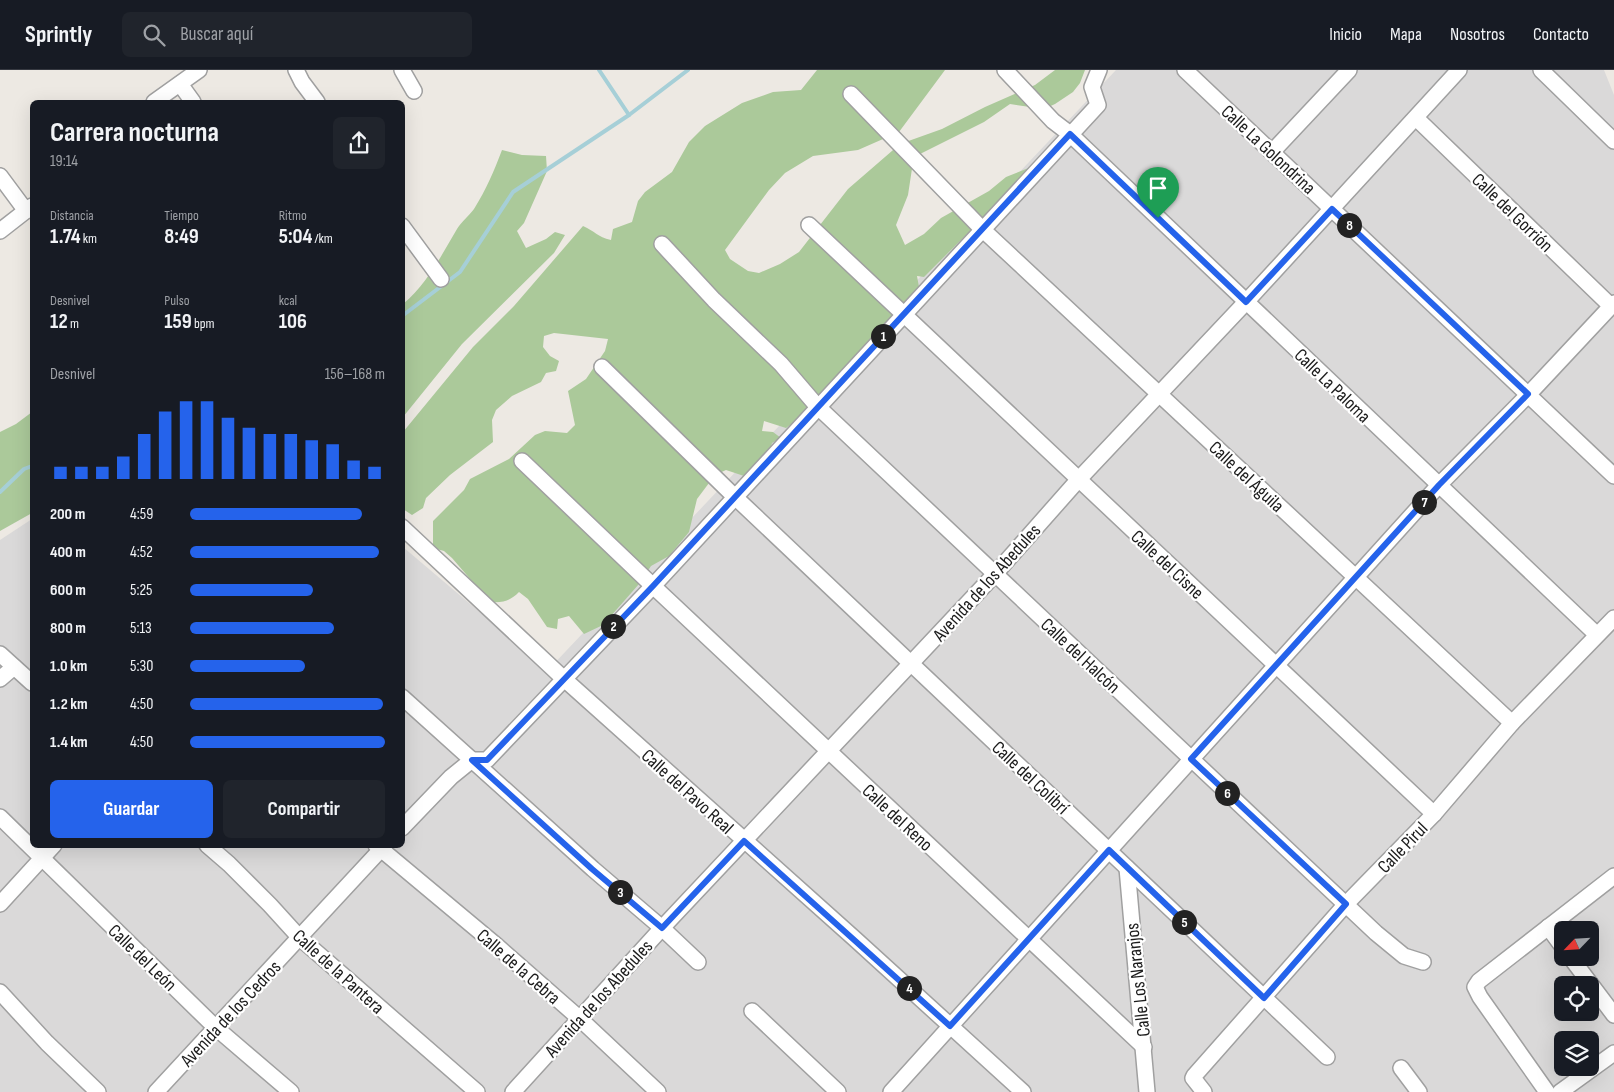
<!DOCTYPE html>
<html lang="es">
<meta charset="utf-8">
<style>
:root{--surface:#171b24;--page:#20242c;--text:#f1f3f6;--muted:#9ea1a6;--line:#363941;--accent:#2563eb}
body{margin:0;font-family:"Sofia Sans Condensed",sans-serif;background:var(--page);color:var(--text);height:100vh;display:flex;flex-direction:column;font-size:19px;white-space:nowrap}
*{box-sizing:border-box;margin:0}
p{font-size:16px;color:var(--muted)}
.icon{flex:none;width:28px;height:28px;fill:none;stroke:currentColor;stroke-width:2;stroke-linecap:round;stroke-linejoin:round}
.map{position:relative;flex:1;overflow:hidden}
.side{position:absolute;left:30px;top:30px;width:375px;height:748px;display:flex;flex-direction:column;background:var(--surface);border-radius:8px;box-shadow:0 5px 20px #0002}
.side>*{flex:none}
.needle{width:32px;rotate:245deg}
.fabs{position:absolute;left:1554px;top:851px;display:grid;gap:10px}
.fabs a{display:grid;place-items:center;width:45px;height:45px;border-radius:8px;background:var(--surface);box-shadow:0 5px 20px #0002;font-size:25px}
.pin{position:absolute;display:grid;place-items:center;width:42px;height:42px;color:#fff;margin:-51px -21px;border-radius:50% 50% 50% 0;rotate:-45deg;box-shadow:0 0 5px #0007}
.pin .icon{rotate:45deg}
.km{position:absolute;width:25px;height:25px;margin:-12px;border-radius:50%;background:#222;color:#fff;font-size:14px;line-height:25px;text-align:center}
.round{display:grid;place-items:center;flex:none;width:52px;height:52px;border-radius:8px;background:var(--page)}
.headline{display:flex;align-items:center;justify-content:space-between;height:85px;padding:0 20px}
h1{font-size:28px;font-weight:700;line-height:38px}
.figures{display:grid;grid-template-columns:repeat(3,1fr);gap:8px;height:85px;padding:5px 20px}
.figures div{display:grid;align-content:center}
.figures b{font-size:21px;font-weight:700}
.figures small{font-size:14px;font-weight:400}
.figures p{font-size:14px}
.chart{height:140px;padding:10px 20px}
.chart p{display:flex;justify-content:space-between}
.chart svg{width:100%;height:90px;margin-top:5px;stroke:var(--accent);stroke-width:6}
.action{display:flex;gap:10px;margin-top:auto;padding:10px 20px}
.action a{flex:1;height:58px;border-radius:8px;background:var(--accent);color:#fff;font-size:20px;font-weight:700;line-height:58px;text-align:center}
.action a+a{background:var(--page);color:var(--text)}
ul{padding:0 20px;list-style:none;font-size:16px}
li{display:grid;grid-template-columns:80px 60px 1fr;align-items:center;height:38px}
li i{height:12px;border-radius:6px;background:var(--accent)}
header{display:flex;align-items:center;gap:30px;box-sizing:border-box;height:70px;padding:0 25px;background:var(--surface);border-bottom:1px solid var(--line)}
header strong{font-size:24px}
nav{display:flex;gap:28px;margin-inline-start:auto;font-size:18px}
.search{width:350px;height:45px;background:var(--page);display:flex;align-items:center;gap:12px;box-sizing:border-box;padding:0 18px;border-radius:8px;color:var(--muted);font-size:19px}
.map>svg:first-child{display:block}
.residential{fill:#dad9d9;fill-rule:evenodd}
.forest{fill:#abc99a}
.lines{fill:none;stroke-linecap:round;stroke-linejoin:round}
.stream{stroke:#a6cfd7;stroke-width:4}
.minor-casing{stroke:#a0a0a0;stroke-width:18}
.minor{stroke:#fff;stroke-width:15}
.route-casing{stroke:#fff;stroke-width:10}
.route{stroke:#2563eb;stroke-width:6}
.labels{text-anchor:middle;stroke-width:4.5;stroke-linejoin:round;paint-order:stroke}
.street-label{font-size:19px;fill:#1c1c1c;stroke:#fff}
</style>
<header>
<strong>Sprintly</strong>
<div class="search"><svg class="icon" aria-label="search" viewBox="0 0 24 24"><circle cx="10" cy="10" r="6"/><path d="M15 15l6 6"/></svg>Buscar aquí</div>
<nav><a>Inicio</a><a>Mapa</a><a>Nosotros</a><a>Contacto</a></nav>
</header>
<div class="map">
<svg width="1614" height="1022" viewBox="0 0 1614 1022">
<rect width="100%" height="100%" fill="#ede9e3"/>
<path class="residential" d="M1116 0H1604L1614 25V1022H0V470L32 449V775H402L403 477 548 600ZM1562 860H1590V888H1562ZM1562 915H1590V942H1562ZM1562 970H1590V998H1562Z"/>
<g class="forest">
<path d="M817 0H945L899 62 858 80 813 86 785 103 769 120 725 180 730 189 748 201 759 203 780 194 799 182 848 119 900 74 942 59 985 37 1035 15 1055 0H1085L1080 13 1073 22 1055 34 1044 39 1010 34 984 52 920 84 913 92 908 125 896 155 905 175 924 164 941 148 989 121 1006 107 1036 95 924 207 917 206 919 217 802 346 786 358 764 351 762 361 773 362 781 368 772 373 769 384 747 407 726 400 715 405 697 429 689 462 669 486 651 496 639 514 603 555 584 564 569 546 558 549 557 559 547 557 528 529 519 522C510 531 503 533 490 532L452 488 444 481 433 478V451L464 420 470 409 509 389 535 365 545 361 567 363 575 355 568 321 586 309 605 281 608 269 554 263 544 266 543 277 550 286 559 291 556 301 546 303 541 312 512 326 496 340 492 350 493 372 450 405 426 428 423 438 412 445 403 439V362L473 277 514 236 583 156C595 161 597 167 611 170L613 159 632 152 638 131 645 122 672 102 689 72 705 56 742 33 773 22 801 20Z"/>
<path d="M502 80 522 85 546 86 547 101 524 153 517 161 526 178 546 169 555 162 565 165 554 183 462 274 403 347V234C427 214 441 186 457 159 461 152 469 146 474 139 486 120 494 101 502 80Z"/>
<polygon points="32,342 32,443 0,461 0,362 16,354"/>
</g>
<g class="lines">
<g class="stream">
<polyline points="599,0 629,45"/>
<polyline points="402,246 460,202 513,122 629,45 688,0"/>
<polyline points="0,422 24,399 32,396"/>
</g>
<g class="minor-casing">
<g id="minor">
<polyline points="296,0 302,12 317,32"/>
<polyline points="402,0 414,21"/>
<polyline points="1005,0 1053,51 1070,64 1596,564"/>
<polyline points="1185,0 1614,406"/>
<polyline points="1541,0 1614,71"/>
<polyline points="180,14 193,32"/>
<polyline points="851,24 982,159 1512,653"/>
<polyline points="154,32 199,0"/>
<polyline points="1416,48 1611,236"/>
<polyline points="1272,82 1349,0"/>
<polyline points="0,106 26,141"/>
<polyline points="809,155 1434,744"/>
<polyline points="402,156 441,209"/>
<polyline points="0,161 32,136"/>
<polyline points="662,174 714,230 781,294 817,336 1376,863 1404,886 1423,892"/>
<polyline points="602,297 735,427 1327,987"/>
<polyline points="522,391 653,516 1144,977"/>
<polyline points="402,457 563,608 855,869 1023,1022"/>
<polyline points="0,584 32,613"/>
<polyline points="0,609 14,597"/>
<polyline points="402,627 593,799 662,858 698,892"/>
<polyline points="0,747 215,957 291,1022"/>
<polyline points="402,758 451,707 472,690 487,690 653,516 1098,35 1092,17 1099,0"/>
<polyline points="207,775 229,794 270,835 300,868 477,1022"/>
<polyline points="376,775 497,876 579,948 658,1022"/>
<polyline points="1127,798 1147,1022"/>
<polyline points="0,834 54,775"/>
<polyline points="1548,857 1562,876"/>
<polyline points="1571,888 1614,945"/>
<polyline points="0,922 47,973 98,1022"/>
<polyline points="752,941 838,1022"/>
<polyline points="1401,998 1419,1022"/>
<polyline points="156,1022 385,775"/>
<polyline points="513,1022 662,858 995,504 1079,409 1246,232 1459,0"/>
<polyline points="891,1022 1439,415 1528,325 1614,233"/>
<polyline points="1204,1022 1193,1008 1194,1006 1346,834 1434,744 1512,653 1614,548"/>
<polyline points="1547,1022 1480,927 1475,917 1479,911 1614,806"/>
<polyline points="1560,1022 1614,983"/>
</g>
</g>
<use href="#minor" class="minor"/>
</g>
<g class="lines">
<g class="route-casing">
<polygon id="route" points="1070,64 1246,232 1332,139 1528,324 1439,415 1191,689 1346,834 1264,928 1109,780 950,956 744,771 662,858 592,799 472,690 487,690 653,516"/>
</g>
<use href="#route" class="route"/>
</g>
<g class="labels">
<g class="street-label">
<text transform="translate(1269 79) rotate(43)" y="7">Calle La Golondrina</text>
<text transform="translate(1513 142) rotate(44)" y="7">Calle del Gorrión</text>
<text transform="translate(1333 315) rotate(44)" y="7">Calle La Paloma</text>
<text transform="translate(1247 406) rotate(43)" y="7">Calle del Águila</text>
<text transform="translate(1168 494) rotate(43)" y="7">Calle del Cisne</text>
<text transform="translate(986 512) rotate(-48)" y="7">Avenida de los Abedules</text>
<text transform="translate(1081 585) rotate(43)" y="7">Calle del Halcón</text>
<text transform="translate(1031 707) rotate(43)" y="7">Calle del Colibrí</text>
<text transform="translate(688 721) rotate(42)" y="7">Calle del Pavo Real</text>
<text transform="translate(898 747) rotate(43)" y="7">Calle del Reno</text>
<text transform="translate(1402 777) rotate(-46)" y="7">Calle Pirul</text>
<text transform="translate(143 887) rotate(44)" y="7">Calle del León</text>
<text transform="translate(519 896) rotate(41)" y="7">Calle de la Cebra</text>
<text transform="translate(339 901) rotate(42)" y="7">Calle de la Pantera</text>
<text transform="translate(1137 910) rotate(-96)" y="7">Calle Los Naranjos</text>
<text transform="translate(598 928) rotate(-48)" y="7">Avenida de los Abedules</text>
<text transform="translate(230 943) rotate(-47)" y="7">Avenida de los Cedros</text>
</g>
</g>
</svg>
<div class="fabs">
<a><svg class="needle" viewBox="-14 -14 28 28"><path d="M0-13l5 13h-10z" fill="#e53935"/><path d="M0 13l5-13h-10z" fill="#9ea1a6"/></svg></a>
<a><svg class="icon" aria-label="locate" viewBox="0 0 24 24"><circle cx="12" cy="12" r="6"/><path d="M12 2v4M12 18v4M2 12h4M18 12h4"/></svg></a>
<a><svg class="icon" aria-label="layers" viewBox="0 0 24 24"><path d="M12 4l9 5-9 5-9-5zM3 14l9 5 9-5"/></svg></a>
</div>
<div class="pin" style="left:1158px;top:148px;background:#1e9e55"><svg class="icon" aria-label="arrive" viewBox="0 0 24 24"><path d="M6 21V4h12l-3 4 3 4H6"/></svg></div>
<b class="km" style="left:883px;top:266px">1</b>
<b class="km" style="left:613px;top:556px">2</b>
<b class="km" style="left:620px;top:822px">3</b>
<b class="km" style="left:909px;top:918px">4</b>
<b class="km" style="left:1184px;top:852px">5</b>
<b class="km" style="left:1227px;top:723px">6</b>
<b class="km" style="left:1424px;top:432px">7</b>
<b class="km" style="left:1349px;top:155px">8</b>
<section class="side">
<div class="headline"><div><h1>Carrera nocturna</h1><p>19:14</p></div><a class="round"><svg class="icon" aria-label="share" viewBox="0 0 24 24"><path d="M12 15V3M7 8l5-5 5 5M5 13v7h14v-7"/></svg></a></div>
<div class="figures">
<div><p>Distancia</p><b>1.74<small> km</small></b></div>
<div><p>Tiempo</p><b>8:49</b></div>
<div><p>Ritmo</p><b>5:04<small> /km</small></b></div>
</div>
<div class="figures">
<div><p>Desnivel</p><b>12<small> m</small></b></div>
<div><p>Pulso</p><b>159<small> bpm</small></b></div>
<div><p>kcal</p><b>106</b></div>
</div>
<div class="chart"><p><span>Desnivel</span>156–168 m</p>
<svg viewBox="0 0 160 44" preserveAspectRatio="none"><path d="M5 44V38M15 44V38M25 44V38M35 44V33M45 44V22M55 44V11M65 44V6M75 44V6M85 44V14M95 44V19M105 44V22M115 44V22M125 44V25M135 44V27M145 44V35M155 44V38"/></svg>
</div>
<ul>
<li><b>200 m</b>4:59<i style="width:88%"></i></li>
<li><b>400 m</b>4:52<i style="width:97%"></i></li>
<li><b>600 m</b>5:25<i style="width:63%"></i></li>
<li><b>800 m</b>5:13<i style="width:74%"></i></li>
<li><b>1.0 km</b>5:30<i style="width:59%"></i></li>
<li><b>1.2 km</b>4:50<i style="width:99%"></i></li>
<li><b>1.4 km</b>4:50<i style="width:100%"></i></li>
</ul>
<div class="action"><a>Guardar</a><a>Compartir</a></div>
</section>
</div>
